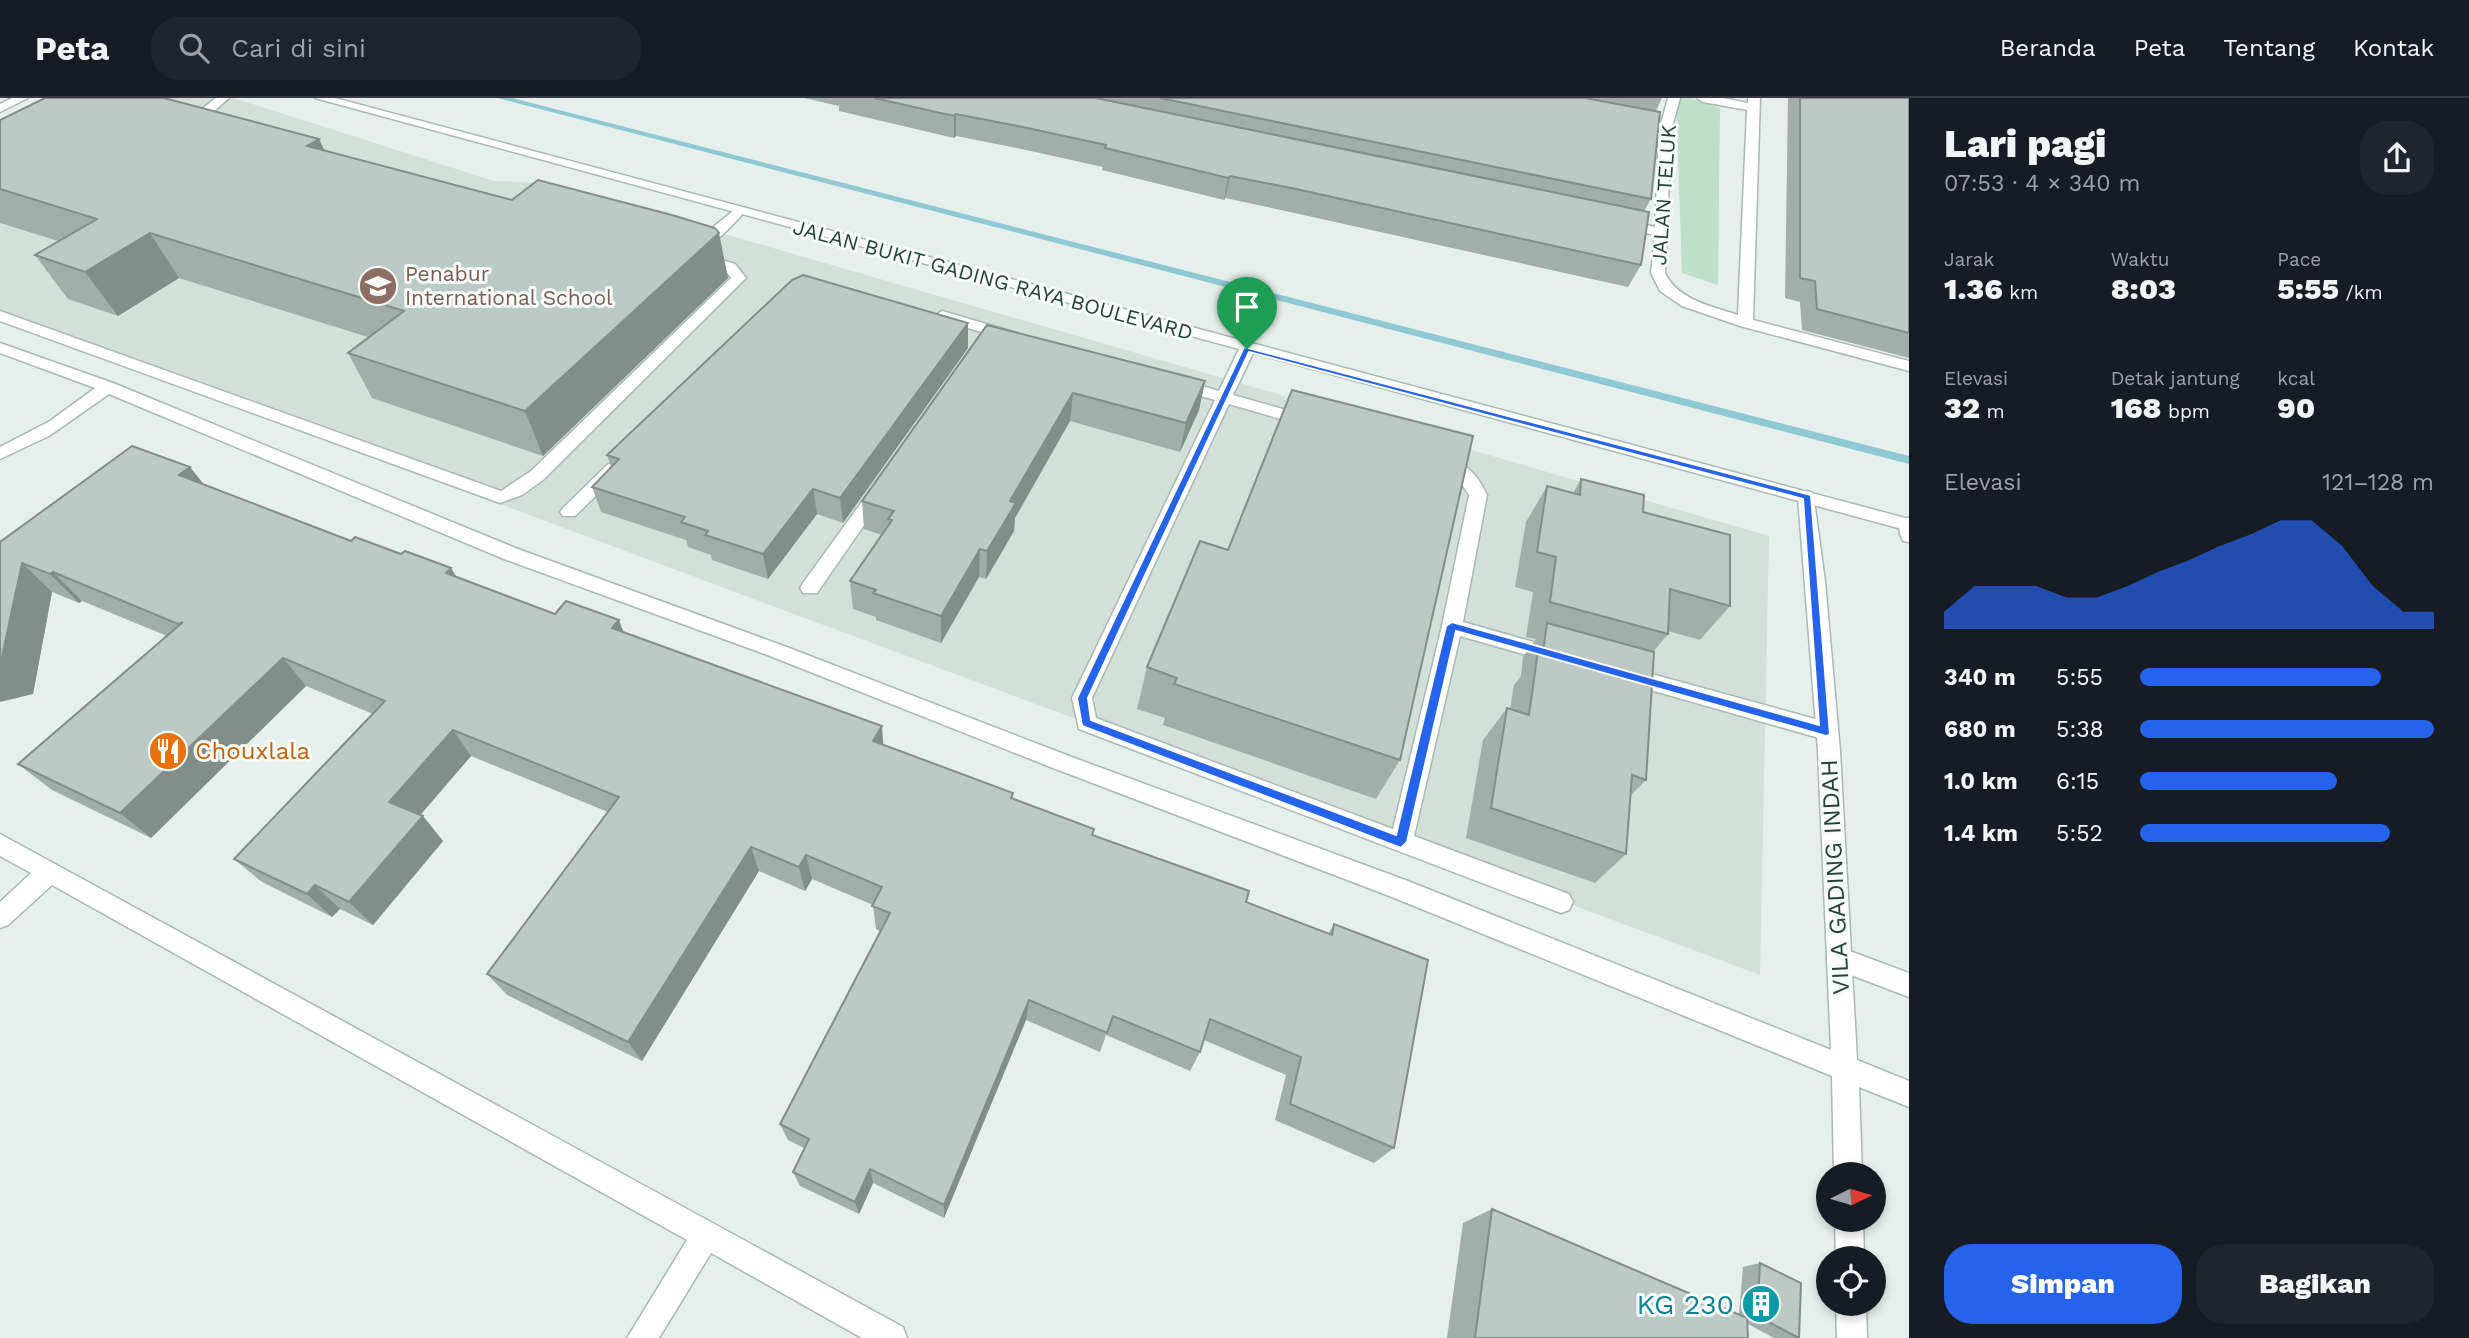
<!DOCTYPE html>
<html lang="id">
<meta charset="utf-8">
<style>
:root{--surface:#171b24;--page:#20242c;--text:#f1f3f6;--muted:#9ea1a6;--line:#363941;--accent:#2563eb}
body{margin:0;font-family:"Work Sans",sans-serif;background:var(--page);color:var(--text);height:100vh;display:flex;flex-direction:column;font-size:26px;white-space:nowrap}
*{box-sizing:border-box;margin:0}
p{font-size:23px;color:var(--muted)}
.icon{flex:none;width:38px;height:38px;fill:none;stroke:currentColor;stroke-width:2;stroke-linecap:round;stroke-linejoin:round}
.map{position:relative;flex:1;overflow:hidden}
.drawer{display:flex;flex-direction:column;background:var(--surface);width:560px}
.drawer>*{flex:none}
.needle{width:46px;rotate:85deg}
.tools{position:absolute;left:1816px;top:1064px;display:grid;gap:14px}
.tools a{display:grid;place-items:center;width:70px;height:70px;border-radius:50%;background:var(--surface);box-shadow:0 4px 10px #0003;font-size:35px}
.pin{position:absolute;display:grid;place-items:center;width:60px;height:60px;color:#fff;margin:-72px -30px;border-radius:50% 50% 50% 0;rotate:-45deg;box-shadow:0 0 7px #0007}
.pin .icon{rotate:45deg}
.round{display:grid;place-items:center;flex:none;width:74px;height:74px;border-radius:28px;background:var(--page)}
.summary{display:flex;align-items:center;justify-content:space-between;height:119px;padding:0 35px}
h1{font-size:38px;font-weight:800;line-height:52px}
.stats{display:grid;grid-template-columns:repeat(3,1fr);gap:10px;height:119px;padding:7px 35px}
.stats div{display:grid;align-content:center}
.stats b{font-size:30px;font-weight:800}
.stats small{font-size:19px;font-weight:400}
.stats p{font-size:19px}
.chart{height:196px;padding:14px 35px}
.chart p{display:flex;justify-content:space-between}
.chart svg{width:100%;height:126px;margin-top:7px;fill:var(--accent);opacity:.7}
.cta{display:flex;gap:14px;margin-top:auto;padding:14px 35px}
.cta a{flex:1;height:80px;border-radius:28px;background:var(--accent);color:#fff;font-size:28px;font-weight:800;line-height:80px;text-align:center}
.cta a+a{background:var(--page);color:var(--text)}
ul{padding:0 35px;list-style:none;font-size:23px}
li{display:grid;grid-template-columns:112px 84px 1fr;align-items:center;height:52px}
li i{height:18px;border-radius:9px;background:var(--accent)}
header{display:flex;align-items:center;gap:42px;box-sizing:border-box;height:98px;padding:0 35px;background:var(--surface);border-bottom:2px solid var(--line)}
header strong{font-size:33px}
nav{display:flex;gap:38px;margin-inline-start:auto;font-size:24px}
.search{width:490px;height:63px;background:var(--page);display:flex;align-items:center;gap:18px;box-sizing:border-box;padding:0 24px;border-radius:28px;color:var(--muted);font-size:26px}
main{display:flex;flex:1;min-height:0}
.map>svg:first-child{display:block}
.built{fill:#d4dfda}
.green{fill:#bfe0c8}
.lines{fill:none;stroke-linecap:round;stroke-linejoin:round}
.stream{fill:#8ec9d4;fill-rule:evenodd}
.service-casing{stroke:#a8b8b2;stroke-width:3}
.minor-casing{stroke:#a8b8b2;stroke-width:3}
.tertiary-casing{stroke:#a8b8b2;stroke-width:3}
.service{fill:#fff;fill-rule:evenodd}
.minor{fill:#fff;fill-rule:evenodd}
.tertiary{fill:#fff;fill-rule:evenodd}
.wall{fill:#a1aea9}
.shaded-wall{fill:#838d89}
.building{fill:#bbcac4;stroke:#838d89;stroke-width:2}
.route{fill:#2563eb;stroke:#fff;stroke-width:2;fill-rule:evenodd}
.labels{text-anchor:middle;stroke-width:6;stroke-linejoin:round;paint-order:stroke}
.far-street-label{font-size:21px;fill:#24423a;stroke:#f7fbf9}
.far-education-label{font-size:21px;fill:#785e54;stroke:#f7fbf9;text-anchor:start}
.food-label{font-size:24px;fill:#c56008;stroke:#f7fbf9;text-anchor:start}
.street-label{font-size:24px;fill:#24423a;stroke:#f7fbf9}
.near-culture-label{font-size:28px;fill:#0d838f;stroke:#f7fbf9;text-anchor:end}
</style>
<header>
<strong>Peta</strong>
<div class="search"><svg class="icon" aria-label="search" viewBox="0 0 24 24"><circle cx="10" cy="10" r="6"/><path d="M15 15l6 6"/></svg>Cari di sini</div>
<nav><a>Beranda</a><a>Peta</a><a>Tentang</a><a>Kontak</a></nav>
</header>
<main>
<div class="map">
<svg width="1909" height="1240" viewBox="0 0 1909 1240">
<rect width="100%" height="100%" fill="#e6efeb"/>
<polygon class="built" points="63,0 234,0 494,83 548,85 1769,438 1760,877 0,219 0,32"/>
<polygon class="green" points="1676,0 1691,0 1720,10 1718,187 1682,175"/>
<g class="lines">
<polygon class="stream" points="497,0 512,0 1909,358 1909,366"/>
<g class="service-casing">
<g id="service">
<polygon points="216,0 229,0 207,19 216,21 216,27 194,23 194,17"/>
<path d="M738 109 745 113C735 125 707 156 691 153V147Z"/>
<polygon points="698,155 735,166 746,180 543,382 522,397 500,405 0,223 0,213 501,393 531,373 731,180 725,172 693,162 693,156"/>
<polygon points="942,213 1017,235 1020,238 1012,243 937,221 934,218"/>
<path d="M1247 246 1255 251 1233 297 1314 320 1316 324 1308 329 1229 306 1092 600 1096 620 1393 731 1442 528 1469 397 1457 379 1431 362 1440 356C1464 363 1477 375 1487 397L1463 524 1565 553 1568 558 1565 563 1558 566 1460 538 1414 738 1569 796 1573 804 1569 812 1561 815 1079 631 1072 600 1215 302 1172 290 1170 286 1178 281 1219 293 1239 251Z"/>
<polygon points="613,365 619,367 622,371 619,375 575,418 563,418 560,414 563,410 607,367"/>
<polygon points="878,388 887,394 817,495 803,495 800,490 803,485 872,390"/>
<polygon points="1626,569 1826,624 1833,627 1837,633 1833,639 1826,642 1619,583 1616,577 1619,571"/>
<polygon points="1839,849 1909,875 1909,899 1830,869 1827,861 1830,853"/>
</g>
</g>
<g class="minor-casing">
<g id="minor">
<polygon points="12,0 28,0 0,14 0,6"/>
<path d="M1668 0H1680L1671 33 1665 175C1678 202 1711 208 1738 217L1747 12 1703 4 1697 0H1723L1748 5V0H1760L1753 222 1909 263V273L1740 228 1682 208 1660 193 1651 175 1655 137 1614 128 1612 125 1619 121 1655 129 1659 33Z"/>
<polygon points="0,245 113,285 518,451 784,548 1069,658 1408,783 1831,952 1818,653 1798,399 1807,393 1813,395 1825,483 1840,653 1857,962 1909,983 1909,1009 1859,989 1862,1076 1834,1076 1832,978 1392,799 1053,670 770,558 504,461 109,296 49,338 0,361 0,349 50,323 95,290 0,255"/>
<path d="M1908 420H1909V444L1903 443C1899 436 1898 428 1902 422Z"/>
<polygon points="0,736 903,1229 907,1240 862,1240 711,1155 659,1240 627,1240 687,1142 52,787 8,827 0,830 0,804 31,775 0,758"/>
<polygon points="1835,1122 1863,1122 1864,1160 1836,1160"/>
<polygon points="1836,1206 1866,1206 1867,1240 1837,1240"/>
</g>
</g>
<g class="tertiary-casing">
<polygon id="tertiary" points="315,0 335,0 1909,421 1909,433"/>
</g>
<use href="#service" class="service"/>
<use href="#minor" class="minor"/>
<use href="#tertiary" class="tertiary"/>
</g>
<g class="wall">
<polygon points="804,0 1662,0 1656,13 1651,101 1644,113 1641,167 1628,189 1290,114 1225,100 1224,102 1102,72 1103,69 1017,50 956,38 954,40 839,13 839,8"/>
<polygon points="1788,0 1909,0 1909,260 1802,232 1800,204 1785,200"/>
<polygon points="0,22 325,53 728,180 543,358 372,300 348,255 368,239 179,180 118,218 68,201 35,157 58,143 0,125"/>
<polygon points="968,225 968,250 843,425 817,416 768,481 712,462 711,457 688,449 686,442 601,414 592,389 611,369 607,357"/>
<polygon points="987,227 1205,283 1199,312 1180,354 1070,323 1015,420 1014,433 986,481 979,479 941,545 876,522 876,519 853,511 850,483 882,437 864,431 862,403"/>
<polygon points="190,369 204,387 351,443 451,470 456,478 555,516 624,535 884,647 1013,695 1013,701 1093,737 1246,804 1328,836 1334,826 1394,1050 1374,1065 1275,1022 1286,977 1204,942 1200,954 1190,973 1106,937 1100,954 1026,922 944,1120 873,1085 859,1116 800,1088 793,1074 804,1050 788,1042 780,1026 880,833 876,831 873,807 812,781 805,793 759,773 642,963 507,897 487,876 608,714 471,658 420,717 443,743 373,827 340,811 332,819 262,784 234,761 373,616 306,588 151,740 52,692 18,666 167,538 82,503 79,505 52,494 33,596 0,444"/>
<polygon points="1581,381 1643,414 1730,508 1700,542 1668,533 1668,536 1653,554 1646,682 1630,698 1626,756 1595,785 1466,740 1483,642 1507,610 1510,611 1514,587 1521,578 1523,559 1536,541 1526,539 1533,494 1515,489 1526,424 1547,388 1573,395"/>
<polygon points="1200,443 1400,662 1376,701 1163,627 1165,620 1137,611 1147,569"/>
<polygon points="1492,1111 1739,1216 1743,1169 1760,1165 1799,1240 1774,1240 1748,1226 1748,1240 1447,1240 1463,1125"/>
</g>
<g class="shaded-wall">
<polygon points="956,16 956,38 954,40 954,18"/>
<polygon points="319,41 340,84 307,48"/>
<polygon points="1230,78 1225,100 1224,102 1228,80"/>
<polygon points="150,135 179,180 118,218 85,174"/>
<polygon points="719,135 728,180 543,358 525,313"/>
<polygon points="968,225 968,250 843,425 840,400"/>
<polygon points="1205,283 1199,312 1180,354 1186,325"/>
<polygon points="1073,295 1070,323 1015,420 1014,433 986,481 987,453 1010,403"/>
<polygon points="190,369 213,398 179,377"/>
<polygon points="813,391 817,416 768,481 763,456"/>
<polygon points="980,451 979,479 941,545 941,518"/>
<polygon points="22,465 52,494 33,596 0,604 0,568"/>
<polygon points="451,470 467,499 446,475"/>
<polygon points="53,474 82,503 79,505 50,476"/>
<polygon points="619,522 630,551 612,530"/>
<polygon points="283,560 306,588 151,740 120,715"/>
<polygon points="882,628 884,655 873,643"/>
<polygon points="453,632 471,658 410,729 389,704"/>
<polygon points="423,718 443,743 373,827 349,804"/>
<polygon points="751,749 759,773 642,963 628,944"/>
<polygon points="806,757 812,781 805,793 799,769"/>
<polygon points="315,787 340,811 332,819 307,796"/>
<polygon points="1029,902 1026,922 944,1120 944,1107"/>
<polygon points="870,1071 873,1085 859,1116 855,1104"/>
</g>
<g class="building">
<polygon points="45,0 164,0 319,41 307,48 512,102 538,82 672,117 715,130 719,135 525,313 348,255 404,213 150,135 85,174 35,157 97,121 0,91 0,22"/>
<polygon points="874,0 1096,0 1649,114 1641,167 1296,91 1230,78 1228,80 1105,50 1106,47 1018,28 956,16 954,18"/>
<polygon points="1160,0 1585,0 1660,14 1651,101"/>
<polygon points="1800,0 1909,0 1909,235 1817,211 1815,183 1800,180"/>
<polygon points="803,177 968,225 840,400 813,391 763,456 705,437 708,433 681,424 685,419 592,389 619,361 607,357 792,182"/>
<polygon points="987,227 1205,283 1186,325 1073,295 1010,403 1016,405 987,453 980,451 941,518 873,495 876,492 850,483 892,422 888,421 894,413 862,403"/>
<polygon points="1292,292 1473,338 1400,662 1174,586 1177,580 1147,569 1200,443 1228,452"/>
<polygon points="132,348 190,369 179,377 351,443 355,439 401,456 405,453 451,470 446,475 555,516 566,503 619,522 612,530 882,628 873,643 1013,695 1011,700 1094,731 1092,737 1249,793 1246,804 1332,837 1334,826 1428,862 1394,1050 1290,1006 1301,959 1210,921 1200,954 1113,918 1107,935 1029,902 944,1107 870,1071 855,1104 793,1074 809,1041 780,1026 890,815 872,808 882,789 806,757 799,769 751,749 628,944 487,876 619,699 453,632 389,704 423,718 349,804 315,787 307,796 234,761 385,603 283,560 120,715 18,666 183,524 178,526 53,474 50,476 22,465 0,568 0,444"/>
<polygon points="1581,381 1644,397 1643,414 1730,437 1730,508 1670,491 1668,536 1550,504 1556,459 1537,454 1547,388 1580,397"/>
<polygon points="1547,525 1654,554 1646,682 1632,677 1626,756 1491,710 1507,610 1529,617 1538,553 1543,554"/>
<polygon points="1492,1111 1747,1220 1748,1240 1475,1240"/>
<polygon points="1760,1165 1801,1185 1799,1240 1757,1218"/>
</g>
<path class="route" d="M1244 249 1811 397 1830 637 1826 638 1456 533 1407 744 1401 750 1082 628 1077 600ZM1249 254 1803 401 1819 627 1452 524 1446 528 1396 737 1091 622 1088 600Z"/>
<defs>
<g id="school-disc" transform="scale(2.0125)"><circle r="9.5" fill="#8d6e63" stroke="#f7fbf9"/><path d="M0-5L7-2L0 1L-7-2ZM-4 1L0 2.5L4 1V4Q0 6-4 4Z" fill="#fff"/></g>
<g id="restaurant-disc" transform="scale(2.0125)"><circle r="9.5" fill="#e8710a" stroke="#f7fbf9"/><path d="M-5-6h1v4h1v-4h1v4h1v-4h1v5L-1.5 .5V6h-2V.5L-5-1ZM5-6V6H3V1.5H1.5Q1.5-4 5-6Z" fill="#fff"/></g>
<g id="building-disc" transform="scale(2.0125)"><circle r="9.5" fill="#0f9aa8" stroke="#f7fbf9"/><path d="M-4-6H4V6H1V3H-1V6H-4ZM-2.5-4.3h1.7v1.8h-1.7ZM.8-4.3h1.7v1.8H.8ZM-2.5-1h1.7V.8h-1.7ZM.8-1h1.7V.8H.8Z" fill="#fff"/></g>
</defs>
<g fill-rule="evenodd">
<use href="#school-disc" x="378" y="188"/>
<use href="#restaurant-disc" x="168" y="653"/>
<use href="#building-disc" x="1761" y="1206"/>
</g>
<g class="labels">
<g class="far-street-label">
<text transform="translate(1664 97) rotate(-86)" y="7">JALAN TELUK</text>
<text transform="translate(993 182) rotate(15)" y="7">JALAN BUKIT GADING RAYA BOULEVARD</text>
</g>
<g class="far-education-label">
<text x="405" y="183">Penabur<tspan x="405" dy="24">International School</tspan></text>
</g>
<g class="food-label">
<text x="195" y="661">Chouxlala</text>
</g>
<g class="street-label">
<text transform="translate(1835 779) rotate(-93)" y="8">VILA GADING INDAH</text>
</g>
<g class="near-culture-label">
<text x="1734" y="1216">KG 230</text>
</g>
</g>
</svg>
<div class="tools">
<a><svg class="needle" viewBox="-14 -14 28 28"><path d="M0-13l5 13h-10z" fill="#e53935"/><path d="M0 13l5-13h-10z" fill="#9ea1a6"/></svg></a>
<a><svg class="icon" aria-label="locate" viewBox="0 0 24 24"><circle cx="12" cy="12" r="6"/><path d="M12 2v4M12 18v4M2 12h4M18 12h4"/></svg></a>
</div>
<div class="pin" style="left:1247px;top:251px;background:#1e9e55"><svg class="icon" aria-label="arrive" viewBox="0 0 24 24"><path d="M6 21V4h12l-3 4 3 4H6"/></svg></div>
</div>
<section class="drawer">
<div class="summary"><div><h1>Lari pagi</h1><p>07:53 · 4 × 340 m</p></div><a class="round"><svg class="icon" aria-label="share" viewBox="0 0 24 24"><path d="M12 15V3M7 8l5-5 5 5M5 13v7h14v-7"/></svg></a></div>
<div class="stats">
<div><p>Jarak</p><b>1.36<small> km</small></b></div>
<div><p>Waktu</p><b>8:03</b></div>
<div><p>Pace</p><b>5:55<small> /km</small></b></div>
</div>
<div class="stats">
<div><p>Elevasi</p><b>32<small> m</small></b></div>
<div><p>Detak jantung</p><b>168<small> bpm</small></b></div>
<div><p>kcal</p><b>90</b></div>
</div>
<div class="chart"><p><span>Elevasi</span>121–128 m</p>
<svg viewBox="0 0 160 44" preserveAspectRatio="none"><path d="M0 44V38L10 29L20 29L30 29L40 33L50 33L60 29L70 24L80 20L90 15L100 11L110 6L120 6L130 15L140 29L150 38L160 38V44z"/></svg>
</div>
<ul>
<li><b>340 m</b>5:55<i style="width:82%"></i></li>
<li><b>680 m</b>5:38<i style="width:100%"></i></li>
<li><b>1.0 km</b>6:15<i style="width:67%"></i></li>
<li><b>1.4 km</b>5:52<i style="width:85%"></i></li>
</ul>
<div class="cta"><a>Simpan</a><a>Bagikan</a></div>
</section>
</main>
